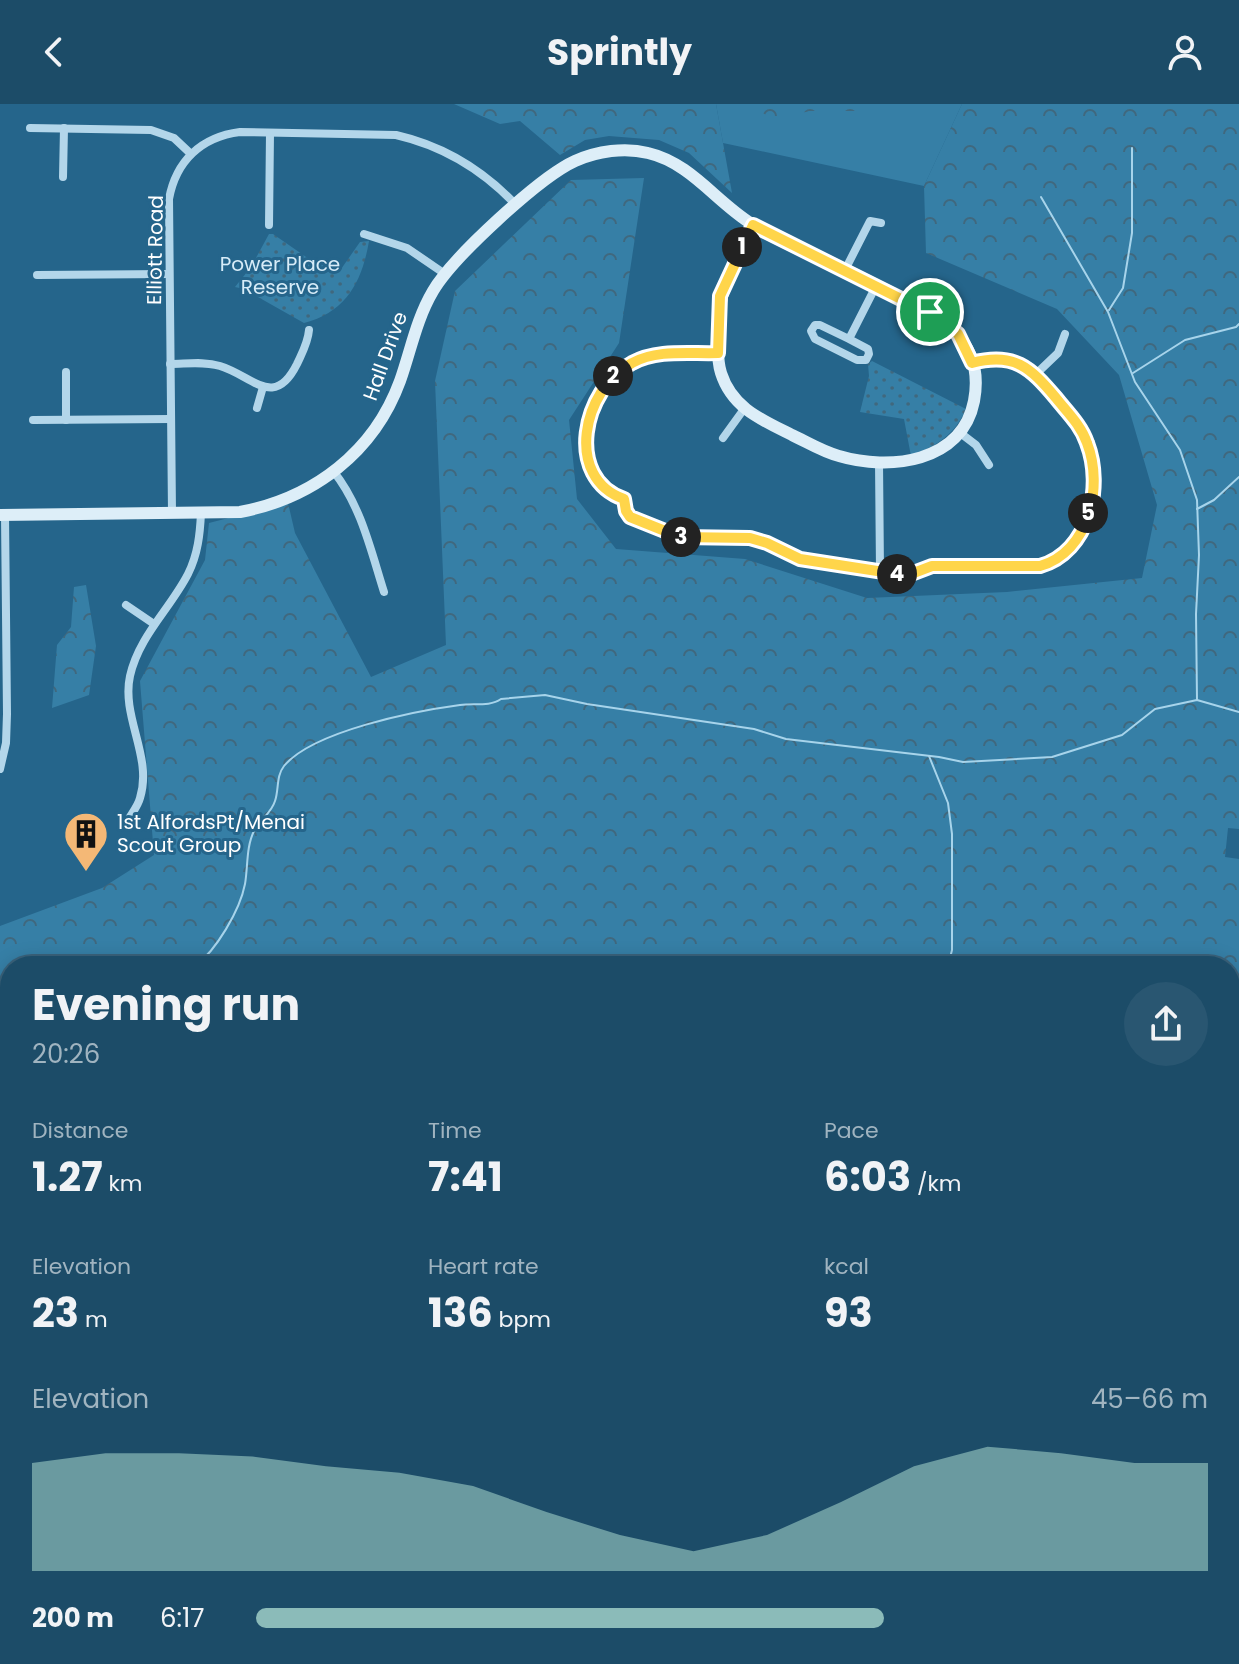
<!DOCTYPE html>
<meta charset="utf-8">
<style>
:root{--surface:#1c4c68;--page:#295671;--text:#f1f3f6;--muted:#a0b4c0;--line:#3a637c;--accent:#8bbbb9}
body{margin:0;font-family:Poppins,sans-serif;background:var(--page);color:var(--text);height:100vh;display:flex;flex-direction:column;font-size:30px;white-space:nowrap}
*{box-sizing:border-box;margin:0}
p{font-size:26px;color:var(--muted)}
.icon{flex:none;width:44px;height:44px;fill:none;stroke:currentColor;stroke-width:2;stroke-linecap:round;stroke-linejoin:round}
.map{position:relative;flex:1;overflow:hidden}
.details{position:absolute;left:0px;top:852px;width:1240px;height:708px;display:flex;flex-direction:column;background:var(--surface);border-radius:32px 32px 0 0;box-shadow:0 4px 20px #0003,0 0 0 2px var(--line)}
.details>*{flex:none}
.pin{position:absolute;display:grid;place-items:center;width:68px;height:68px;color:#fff;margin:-34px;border:4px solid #fff;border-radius:50%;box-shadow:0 2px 8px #0007}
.km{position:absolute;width:40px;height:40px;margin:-20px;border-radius:50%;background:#222;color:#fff;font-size:22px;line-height:40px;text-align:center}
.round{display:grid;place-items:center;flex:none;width:84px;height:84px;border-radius:42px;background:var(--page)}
.summary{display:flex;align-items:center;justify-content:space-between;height:136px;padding:0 32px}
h1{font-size:44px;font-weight:700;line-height:60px}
.metrics{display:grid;grid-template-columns:repeat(3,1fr);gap:12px;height:136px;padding:8px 32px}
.metrics div{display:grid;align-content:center}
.metrics b{font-size:40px;font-weight:700}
.metrics small{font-size:22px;font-weight:400}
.metrics p{font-size:22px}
.chart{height:224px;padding:16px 32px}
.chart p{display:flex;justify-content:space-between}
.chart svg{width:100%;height:144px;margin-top:8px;fill:var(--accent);opacity:.7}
ul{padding:0 32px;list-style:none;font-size:26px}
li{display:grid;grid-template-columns:128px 96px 1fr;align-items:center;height:60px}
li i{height:20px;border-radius:10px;background:var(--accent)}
header{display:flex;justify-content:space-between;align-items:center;height:104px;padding:0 32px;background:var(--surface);font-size:36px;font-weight:700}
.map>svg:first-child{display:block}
.grass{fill:#367fa6}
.forest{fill:url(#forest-crowns);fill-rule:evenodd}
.park{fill:url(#park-dots)}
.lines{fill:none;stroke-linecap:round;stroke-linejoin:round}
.stream{stroke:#a7d4eb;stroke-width:2}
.street{stroke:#b3d6ea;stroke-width:8}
.secondary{stroke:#ddeef8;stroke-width:12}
.route-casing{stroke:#fff;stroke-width:16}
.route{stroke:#ffd54a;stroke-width:10}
.labels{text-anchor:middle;stroke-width:6;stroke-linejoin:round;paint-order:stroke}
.street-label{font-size:20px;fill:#fff;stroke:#25658b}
.park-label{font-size:20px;fill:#d7ecf8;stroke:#25658b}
.poi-label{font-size:20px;fill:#fff;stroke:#25658b;text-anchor:start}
</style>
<header><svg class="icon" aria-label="back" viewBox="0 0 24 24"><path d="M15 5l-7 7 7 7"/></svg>Sprintly<svg class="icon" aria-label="person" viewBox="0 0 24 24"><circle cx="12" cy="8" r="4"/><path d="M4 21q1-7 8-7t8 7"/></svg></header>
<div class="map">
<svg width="1239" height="1560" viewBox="0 0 1239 1560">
<defs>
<pattern id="forest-crowns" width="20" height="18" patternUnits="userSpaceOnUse" patternTransform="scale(2)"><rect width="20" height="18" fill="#367fa6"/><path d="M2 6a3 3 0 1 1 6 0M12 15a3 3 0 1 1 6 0" fill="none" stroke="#40687e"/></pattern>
<pattern id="park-dots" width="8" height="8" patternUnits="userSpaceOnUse" patternTransform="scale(2)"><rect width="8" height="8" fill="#367fa6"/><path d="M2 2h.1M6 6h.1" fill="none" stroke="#40687e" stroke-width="1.8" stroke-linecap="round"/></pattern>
</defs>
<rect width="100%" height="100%" fill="#25658b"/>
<polygon class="grass" points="716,0 962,0 924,82 723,39"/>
<g class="forest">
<polygon points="454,0 716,0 732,89 689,49 659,36 609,32 585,36 560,51 520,17 500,20"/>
<polygon points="740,0 891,0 862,7 811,7 774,14"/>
<path d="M962 0H1239V725L1228 724 1225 753 1239 755V1560H0V822L102 784 154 751 140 577 205 456 209 419 288 399 295 429 371 573 446 541 435 277 455 187 571 76 644 74 619 239 569 316 577 395 616 445 745 455 867 494 1007 488 1142 474 1157 401 1119 271 1057 205 926 149 924 82ZM10 862H1230V1550H10Z"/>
<polygon points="86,481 96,542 89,591 52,604 57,541 71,523 74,483"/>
</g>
<g class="park">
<path d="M269 130H273L309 155 339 168 360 138 369 137C362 178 346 208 304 219L244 185 235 183 251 163Z"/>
<path d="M872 257 966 305C954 332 937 341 911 352L904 315 860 308 869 272 868 260Z"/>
</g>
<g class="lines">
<g class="stream">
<polyline points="1041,93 1108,208 1135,278 1180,346 1197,396 1199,451 1196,510 1197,596"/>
<polyline points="1109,206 1123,184 1132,129 1132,44"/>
<polyline points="1133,269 1185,236 1236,223 1239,220"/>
<polyline points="1197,405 1214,396 1239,373"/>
<polyline points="929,652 948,699 952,730 952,846 948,862"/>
<polyline points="951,852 960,862"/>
<path d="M195 862C216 847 240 806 245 780 248 763 246 743 254 727 260 715 271 710 275 697 279 686 276 672 284 662 313 627 415 607 460 601 473 599 490 603 501 595L545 591 587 600 754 625 786 635 939 653 963 658 1052 653 1122 631 1155 605 1197 596 1239 608"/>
<polyline points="0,973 10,967"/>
<polyline points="0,1438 10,1457"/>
<polyline points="49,1550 53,1560"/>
</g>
<g class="street">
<polyline points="30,24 151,26 174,34 191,50"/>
<polyline points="63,73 64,24"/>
<polyline points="269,121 270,29"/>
<polyline points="364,130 407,144 445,170"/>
<polyline points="845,166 870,117 881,119"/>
<polyline points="37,171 169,170"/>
<polyline points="849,235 820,221 815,221 811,227 815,235 857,256 866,256 869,250 868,245 849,235 876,182"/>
<path d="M718 249C690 249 657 245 632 259 594 279 575 326 594 366 600 380 609 390 624 395L626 407 630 413 680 433 750 434 767 439 800 455 903 471 911 470 932 462 1032 463C1088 458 1104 385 1088 340 1081 322 1068 308 1056 294 1030 263 1015 248 972 259"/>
<path d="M170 260C186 260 204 257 220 262 253 272 274 306 297 260 302 249 308 239 309 226"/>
<polyline points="66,268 66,316"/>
<polyline points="1036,270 1058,249 1065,230"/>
<polyline points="257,304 263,283"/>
<polyline points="33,316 171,315"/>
<polyline points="959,328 976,341 989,361"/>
<polyline points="723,334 744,305"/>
<polyline points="879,358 880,467"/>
<path d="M334 368C361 402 371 447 384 488"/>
<path d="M172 410 169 95C176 57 201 33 240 28L396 31C444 42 482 65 516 101"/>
<polyline points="126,501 154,520"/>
<polyline points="0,665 6,639 7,610 5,411"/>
<path d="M128 716C132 709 138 702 140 694 153 653 121 613 130 572 139 532 170 505 188 470 198 450 200 430 201 409"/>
</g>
<path class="secondary" d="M0 411 240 408C314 394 374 348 400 277 411 246 416 216 433 187 453 153 540 73 575 57 597 47 625 43 648 49 691 59 716 98 752 120 792 144 837 163 879 183 929 207 987 229 974 297 962 359 889 367 839 352 823 348 807 338 792 331 762 316 732 304 721 269 717 257 718 245 718 232 718 183 732 163 753 121"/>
</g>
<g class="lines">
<g class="route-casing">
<path id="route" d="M753 121 937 213 958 230 972 259C1014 248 1030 263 1056 294 1067 308 1081 321 1087 339 1104 383 1089 448 1040 462H932L911 470 903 471 800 455 767 439 750 434 680 433 630 413 626 407 624 395C564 374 582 285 632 259 657 245 690 250 718 249L720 192Z"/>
</g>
<use href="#route" class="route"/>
</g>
<defs>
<g id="building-pin" transform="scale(2.3)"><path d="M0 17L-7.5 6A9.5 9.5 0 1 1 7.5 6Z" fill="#f4b876" stroke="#25658b"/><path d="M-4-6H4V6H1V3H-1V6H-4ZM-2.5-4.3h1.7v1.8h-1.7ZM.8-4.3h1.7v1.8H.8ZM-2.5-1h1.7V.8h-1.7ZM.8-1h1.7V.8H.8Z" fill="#111"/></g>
</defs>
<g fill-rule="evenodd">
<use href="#building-pin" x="86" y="730"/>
</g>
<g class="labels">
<g class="street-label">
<text transform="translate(155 146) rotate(-89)" y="7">Elliott Road</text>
<text transform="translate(385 252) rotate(-70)" y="7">Hall Drive</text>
</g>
<g class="park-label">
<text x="280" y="167">Power Place<tspan x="280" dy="23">Reserve</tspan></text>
</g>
<g class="poi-label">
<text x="117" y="725">1st AlfordsPt/Menai<tspan x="117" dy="23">Scout Group</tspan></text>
</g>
</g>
</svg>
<div class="pin" style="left:930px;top:208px;background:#1e9e55"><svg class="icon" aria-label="arrive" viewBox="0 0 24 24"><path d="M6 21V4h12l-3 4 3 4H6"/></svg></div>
<b class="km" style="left:742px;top:143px">1</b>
<b class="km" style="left:613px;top:272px">2</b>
<b class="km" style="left:681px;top:433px">3</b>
<b class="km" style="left:897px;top:470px">4</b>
<b class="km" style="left:1088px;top:409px">5</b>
<section class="details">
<div class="summary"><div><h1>Evening run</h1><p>20:26</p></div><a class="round"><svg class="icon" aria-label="share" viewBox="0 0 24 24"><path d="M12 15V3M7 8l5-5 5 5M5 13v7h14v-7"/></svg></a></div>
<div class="metrics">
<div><p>Distance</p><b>1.27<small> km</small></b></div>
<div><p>Time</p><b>7:41</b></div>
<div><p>Pace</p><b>6:03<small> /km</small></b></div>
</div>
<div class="metrics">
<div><p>Elevation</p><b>23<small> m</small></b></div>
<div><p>Heart rate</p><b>136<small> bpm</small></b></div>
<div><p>kcal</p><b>93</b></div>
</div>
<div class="chart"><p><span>Elevation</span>45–66 m</p>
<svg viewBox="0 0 160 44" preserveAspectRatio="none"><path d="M0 44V11L10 8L20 8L30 9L40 12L50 14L60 18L70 26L80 33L90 38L100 33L110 23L120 12L130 6L140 8L150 11L160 11V44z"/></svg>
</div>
<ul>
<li><b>200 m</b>6:17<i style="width:66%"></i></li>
</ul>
</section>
</div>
